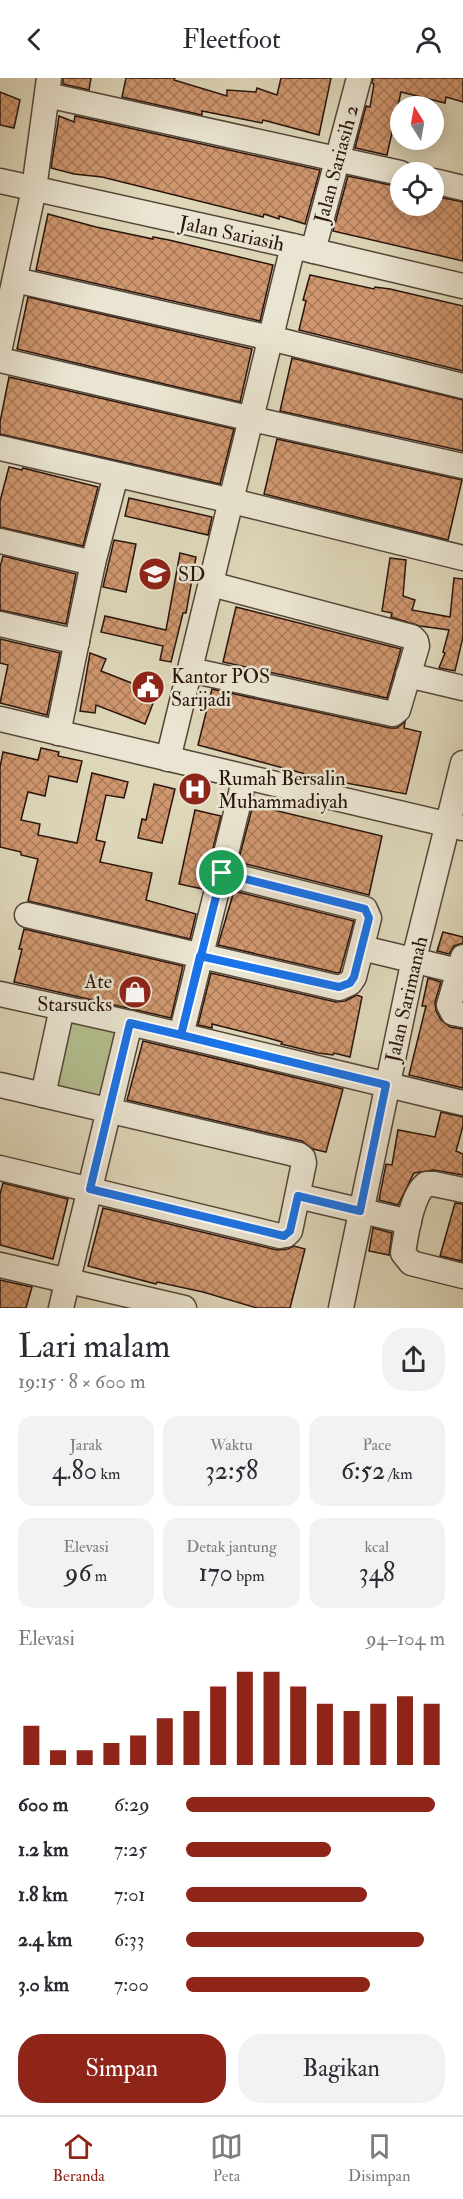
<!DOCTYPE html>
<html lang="id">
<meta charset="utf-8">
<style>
:root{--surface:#fff;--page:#f2f2f3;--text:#2b2b33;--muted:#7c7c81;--line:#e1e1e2;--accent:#8f2418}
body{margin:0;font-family:"IM FELL Double Pica",serif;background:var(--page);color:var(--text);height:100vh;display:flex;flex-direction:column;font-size:22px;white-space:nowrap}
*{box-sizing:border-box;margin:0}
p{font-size:20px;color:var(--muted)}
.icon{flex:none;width:33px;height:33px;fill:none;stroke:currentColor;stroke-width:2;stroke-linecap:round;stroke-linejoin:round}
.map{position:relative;height:1230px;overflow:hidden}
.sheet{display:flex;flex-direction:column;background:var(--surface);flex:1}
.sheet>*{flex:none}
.needle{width:39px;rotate:349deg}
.tools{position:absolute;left:390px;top:18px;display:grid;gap:12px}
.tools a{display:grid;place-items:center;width:54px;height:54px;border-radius:50%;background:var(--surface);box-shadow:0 3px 15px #0003;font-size:30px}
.pin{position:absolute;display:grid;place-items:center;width:51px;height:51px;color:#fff;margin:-26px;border:3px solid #fff;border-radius:50%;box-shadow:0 2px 6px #0007}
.round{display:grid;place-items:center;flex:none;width:63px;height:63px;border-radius:24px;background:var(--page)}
.head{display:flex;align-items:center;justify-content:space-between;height:102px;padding:0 18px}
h1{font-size:33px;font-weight:600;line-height:45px}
.metrics{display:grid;grid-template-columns:repeat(3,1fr);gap:9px;height:102px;padding:6px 18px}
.metrics div{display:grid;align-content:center;border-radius:15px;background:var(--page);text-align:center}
.metrics b{font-size:26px;font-weight:600}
.metrics small{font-size:16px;font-weight:400}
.metrics p{font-size:16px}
.chart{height:168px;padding:12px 18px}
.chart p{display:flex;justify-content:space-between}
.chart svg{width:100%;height:108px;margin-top:6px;stroke:var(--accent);stroke-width:6}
.action{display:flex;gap:12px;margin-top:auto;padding:12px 18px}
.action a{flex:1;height:69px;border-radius:24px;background:var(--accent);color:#fff;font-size:24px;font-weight:600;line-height:69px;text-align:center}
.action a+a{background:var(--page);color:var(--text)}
ul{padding:0 18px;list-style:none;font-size:20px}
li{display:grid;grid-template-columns:96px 72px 1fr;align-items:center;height:45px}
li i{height:15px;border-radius:8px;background:var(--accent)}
header{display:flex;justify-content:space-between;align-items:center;height:78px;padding:0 18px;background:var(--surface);font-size:27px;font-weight:600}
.dock{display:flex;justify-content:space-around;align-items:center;height:84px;border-top:2px solid var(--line);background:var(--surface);font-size:16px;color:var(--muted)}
.dock a{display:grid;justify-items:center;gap:3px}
.dock .current{color:var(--accent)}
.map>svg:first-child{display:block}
.pitch{fill:#b3be8f;stroke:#6e6a4e;stroke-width:1.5}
.building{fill:url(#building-cross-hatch);stroke:#29150c;stroke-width:1.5}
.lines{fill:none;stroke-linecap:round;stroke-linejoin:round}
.minor-casing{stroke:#564638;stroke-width:27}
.minor{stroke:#eae5d2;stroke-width:24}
.route-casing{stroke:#fff;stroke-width:12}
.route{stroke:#1a73e8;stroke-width:8}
.labels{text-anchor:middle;stroke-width:5;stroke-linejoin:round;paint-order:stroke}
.street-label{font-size:20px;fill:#29150c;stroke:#eae5d2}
.poi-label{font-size:20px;fill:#29150c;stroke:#eae5d2;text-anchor:start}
</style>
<header><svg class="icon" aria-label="back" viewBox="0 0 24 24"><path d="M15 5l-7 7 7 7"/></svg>Fleetfoot<svg class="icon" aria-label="person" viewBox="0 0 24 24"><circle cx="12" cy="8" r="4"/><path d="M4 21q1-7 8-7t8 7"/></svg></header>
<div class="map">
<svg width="463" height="1230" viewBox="0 0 463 1230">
<defs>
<pattern id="building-cross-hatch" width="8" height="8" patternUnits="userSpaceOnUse" patternTransform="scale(1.5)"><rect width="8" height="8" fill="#d0976f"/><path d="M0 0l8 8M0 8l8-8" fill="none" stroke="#a97a5a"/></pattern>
</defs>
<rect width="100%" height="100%" fill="#ded7ba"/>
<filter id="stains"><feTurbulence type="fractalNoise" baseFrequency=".00333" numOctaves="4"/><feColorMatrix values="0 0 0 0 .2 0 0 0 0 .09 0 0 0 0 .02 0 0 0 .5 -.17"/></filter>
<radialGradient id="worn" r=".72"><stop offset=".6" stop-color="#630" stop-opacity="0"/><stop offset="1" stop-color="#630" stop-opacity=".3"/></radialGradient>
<polygon class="pitch" points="65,942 119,953 104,1025 50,1014"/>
<g class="building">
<polygon points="63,0 91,0 89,12 63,6"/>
<polygon points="126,0 175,0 174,2 227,18 227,12 256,14 257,10 277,17 281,0 331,0 319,57 263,42 262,45 202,33 202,37 122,19"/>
<polygon points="373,0 463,0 463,24 446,19 445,25 401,14 387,77 355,70 366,28 370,29 374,6 372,5"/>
<polygon points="0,14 20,22 14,50 0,47"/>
<polygon points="59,38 74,44 75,38 320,92 305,146 279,138 279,141 264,136 263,139 102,99 74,96 51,90"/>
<polygon points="348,98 400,109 400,128 434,128 434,118 463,124 463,183 333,153"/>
<polygon points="48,136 96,149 153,161 153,159 169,162 273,187 260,243 36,192"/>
<polygon points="310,197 374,211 375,209 390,211 463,228 463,293 299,252 306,223 303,222"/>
<polygon points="28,219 252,271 240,324 17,271"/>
<polygon points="292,280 463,322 463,373 280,333"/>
<polygon points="9,299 234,351 220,406 0,356 0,344"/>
<polygon points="277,361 462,402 448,462 264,416"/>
<polygon points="9,389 22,392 23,390 98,409 83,468 0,449 0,423"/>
<polygon points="129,420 212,439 208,457 125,438"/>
<polygon points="114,462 136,466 126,514 103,509"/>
<polygon points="180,475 196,479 186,535 183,535 171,584 160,582 163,568 101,554 105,538 166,552"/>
<polygon points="3,478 76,496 66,546 0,532 0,489"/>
<polygon points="390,480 406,482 403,518 415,522 412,532 450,539 454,500 463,501 463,559 455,593 439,590 445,575 443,574 449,552 420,548 391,539 392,535 382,533"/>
<polygon points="236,529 401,571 387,620 223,584"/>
<polygon points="0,561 60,575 47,637 0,625 8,587 0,585"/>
<polygon points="90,575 106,581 101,593 157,615 145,646 96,627 95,635 80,633"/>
<polygon points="212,611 390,650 397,650 405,644 404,650 421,654 406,716 324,701 198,667"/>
<polygon points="41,670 59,674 58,678 82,683 77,704 49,698 45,718 28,714 21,742 40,746 38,757 77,765 92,695 128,704 124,720 106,717 96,762 105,764 100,784 152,795 146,822 196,836 190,861 28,823 38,781 21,777 21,774 0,769 0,689 3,674 38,682"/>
<polygon points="154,706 175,711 162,765 138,760 142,741 146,742"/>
<polygon points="253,727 382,758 369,817 238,784"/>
<polygon points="195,732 221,738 203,811 179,806"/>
<polygon points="234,813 354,843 340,894 338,895 218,867"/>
<polygon points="24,851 183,888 171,940 14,904 22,871 19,871"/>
<polygon points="443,854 463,859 463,865 454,868 449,876 437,873"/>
<polygon points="211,895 336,924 345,923 357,917 362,919 350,979 334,975 333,977 318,975 281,966 282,964 268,960 212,946 212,950 198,947"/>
<polygon points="428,900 441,904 435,924 436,933 441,942 450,949 463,951 463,1010 409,997 426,928 422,928"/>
<polygon points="143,963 343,1011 326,1074 313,1071 302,1063 127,1022"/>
<polygon points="441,1034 463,1039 463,1048 456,1073 463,1076 463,1097 434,1092 414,1095 398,1127 379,1122 386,1086 392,1087 398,1052 435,1059"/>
<polygon points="3,1105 68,1121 53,1181 0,1167 0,1116"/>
<polygon points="455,1125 463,1126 462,1183 440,1178"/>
<polygon points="103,1130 277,1172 288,1171 294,1168 305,1171 290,1230 257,1230 203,1214 157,1204 156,1206 88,1188"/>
<polygon points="373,1150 392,1155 389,1177 369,1173"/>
<polygon points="0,1202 32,1209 26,1230 0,1230"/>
</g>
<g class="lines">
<g class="minor-casing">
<g id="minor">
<polyline points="47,17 400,95"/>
<polyline points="0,103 293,168 463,208"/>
<polyline points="434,103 463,110"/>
<polyline points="313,173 359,0"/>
<polyline points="15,202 270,260 463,308"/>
<polyline points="0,269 34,111 49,0"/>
<polyline points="0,282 252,341 463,388"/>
<polyline points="0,370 232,423 463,480"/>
<polyline points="0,463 93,485"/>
<polyline points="0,546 77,564"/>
<polyline points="190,592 393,636 398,632 417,568 416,563 412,559 211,506"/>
<polyline points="408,597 463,610"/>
<polyline points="0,641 463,750"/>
<polyline points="58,655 93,485 116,397"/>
<polyline points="168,681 293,168"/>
<polyline points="27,837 339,910 350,905 354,899 369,840 365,831 222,795"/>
<polyline points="362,870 458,893"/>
<polyline points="463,879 449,927 453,935 463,937"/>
<polyline points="0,916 130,945 463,1025"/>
<polyline points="181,957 245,699"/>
<polyline points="0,1007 299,1077 303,1080 304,1085 290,1153 286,1157 280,1158 0,1090"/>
<polyline points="43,1017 62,930"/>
<path d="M463 1112 434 1106H426C411 1118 406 1156 403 1175L411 1185 463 1198"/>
<polyline points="298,1118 409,1144"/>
<polyline points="0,1187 184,1230"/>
<polyline points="61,1230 130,945"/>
<polyline points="341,1230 414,881 463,685"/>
</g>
</g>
<use href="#minor" class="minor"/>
</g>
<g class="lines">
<g class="route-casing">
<polyline id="route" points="222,795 181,957 130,945 90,1111 284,1158 290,1153 298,1118 360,1133 386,1007 181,957 200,878 339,909 350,905 354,899 369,840 365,831 222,795"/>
</g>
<use href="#route" class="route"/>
</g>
<defs>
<g id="school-disc" transform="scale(1.725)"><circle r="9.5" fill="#8f2418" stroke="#eae5d2"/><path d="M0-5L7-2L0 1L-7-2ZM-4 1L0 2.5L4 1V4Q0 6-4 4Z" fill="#fff"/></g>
<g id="civic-disc" transform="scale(1.725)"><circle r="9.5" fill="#8f2418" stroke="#eae5d2"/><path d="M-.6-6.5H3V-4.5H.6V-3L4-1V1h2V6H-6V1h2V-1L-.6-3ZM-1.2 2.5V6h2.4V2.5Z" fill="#fff"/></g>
<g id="hospital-disc" transform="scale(1.725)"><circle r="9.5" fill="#8f2418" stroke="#eae5d2"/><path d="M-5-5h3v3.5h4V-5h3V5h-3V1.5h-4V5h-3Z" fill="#fff"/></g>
<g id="shop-disc" transform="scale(1.725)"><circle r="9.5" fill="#8f2418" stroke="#eae5d2"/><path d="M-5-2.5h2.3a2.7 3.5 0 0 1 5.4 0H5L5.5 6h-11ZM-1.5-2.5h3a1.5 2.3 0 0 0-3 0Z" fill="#fff"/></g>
</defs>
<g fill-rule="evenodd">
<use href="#school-disc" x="155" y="496"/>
<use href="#civic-disc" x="148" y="609"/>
<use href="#hospital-disc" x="195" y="711"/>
<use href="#shop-disc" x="135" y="914"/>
</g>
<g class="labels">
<g class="street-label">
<text transform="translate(336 86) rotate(-75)" y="7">Jalan Sariasih 2</text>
<text transform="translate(232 155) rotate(12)" y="7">Jalan Sariasih</text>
<text transform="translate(406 921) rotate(-77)" y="7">Jalan Sarimanah</text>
</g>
<g class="poi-label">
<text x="178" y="503">SD</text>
<text x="171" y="605">Kantor POS<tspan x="171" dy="23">Sarijadi</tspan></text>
<text x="218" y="707">Rumah Bersalin<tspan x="218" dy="23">Muhammadiyah</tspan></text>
<text x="112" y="910" text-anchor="end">Ate<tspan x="112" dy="23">Starsucks</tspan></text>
</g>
</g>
<rect width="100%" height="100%" filter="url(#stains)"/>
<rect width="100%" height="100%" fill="url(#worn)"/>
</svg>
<div class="tools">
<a><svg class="needle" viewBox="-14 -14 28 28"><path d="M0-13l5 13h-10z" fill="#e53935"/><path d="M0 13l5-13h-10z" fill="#7c7c81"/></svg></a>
<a><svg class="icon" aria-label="locate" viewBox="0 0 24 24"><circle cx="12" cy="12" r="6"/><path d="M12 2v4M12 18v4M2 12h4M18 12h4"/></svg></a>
</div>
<div class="pin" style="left:222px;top:795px;background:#1e9e55"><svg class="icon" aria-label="arrive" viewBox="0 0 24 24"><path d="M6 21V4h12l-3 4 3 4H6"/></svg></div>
</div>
<section class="sheet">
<div class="head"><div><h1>Lari malam</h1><p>19:15 · 8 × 600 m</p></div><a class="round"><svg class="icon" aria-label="share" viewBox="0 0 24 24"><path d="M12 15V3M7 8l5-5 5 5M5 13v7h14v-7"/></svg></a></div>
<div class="metrics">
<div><p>Jarak</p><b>4.80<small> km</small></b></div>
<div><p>Waktu</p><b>32:58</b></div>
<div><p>Pace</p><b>6:52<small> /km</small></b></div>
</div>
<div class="metrics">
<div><p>Elevasi</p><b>96<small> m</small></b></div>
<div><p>Detak jantung</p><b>170<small> bpm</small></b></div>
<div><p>kcal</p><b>348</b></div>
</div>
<div class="chart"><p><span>Elevasi</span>94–104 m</p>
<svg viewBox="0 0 160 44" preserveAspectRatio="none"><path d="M5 44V28M15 44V38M25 44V38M35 44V35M45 44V32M55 44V25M65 44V22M75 44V12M85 44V6M95 44V6M105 44V12M115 44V19M125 44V22M135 44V19M145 44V16M155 44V19"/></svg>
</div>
<ul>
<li><b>600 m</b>6:29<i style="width:96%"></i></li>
<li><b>1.2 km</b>7:25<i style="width:56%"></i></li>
<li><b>1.8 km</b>7:01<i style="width:70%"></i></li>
<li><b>2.4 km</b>6:33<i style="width:92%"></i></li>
<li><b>3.0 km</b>7:00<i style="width:71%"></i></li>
</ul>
<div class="action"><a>Simpan</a><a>Bagikan</a></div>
</section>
<nav class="dock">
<a class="current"><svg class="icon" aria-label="home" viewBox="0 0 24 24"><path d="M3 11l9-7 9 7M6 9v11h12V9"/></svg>Beranda</a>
<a><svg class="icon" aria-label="map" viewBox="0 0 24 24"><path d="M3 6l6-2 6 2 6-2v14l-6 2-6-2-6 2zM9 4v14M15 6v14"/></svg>Peta</a>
<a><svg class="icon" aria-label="saved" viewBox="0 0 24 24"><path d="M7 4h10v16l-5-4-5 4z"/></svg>Disimpan</a>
</nav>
